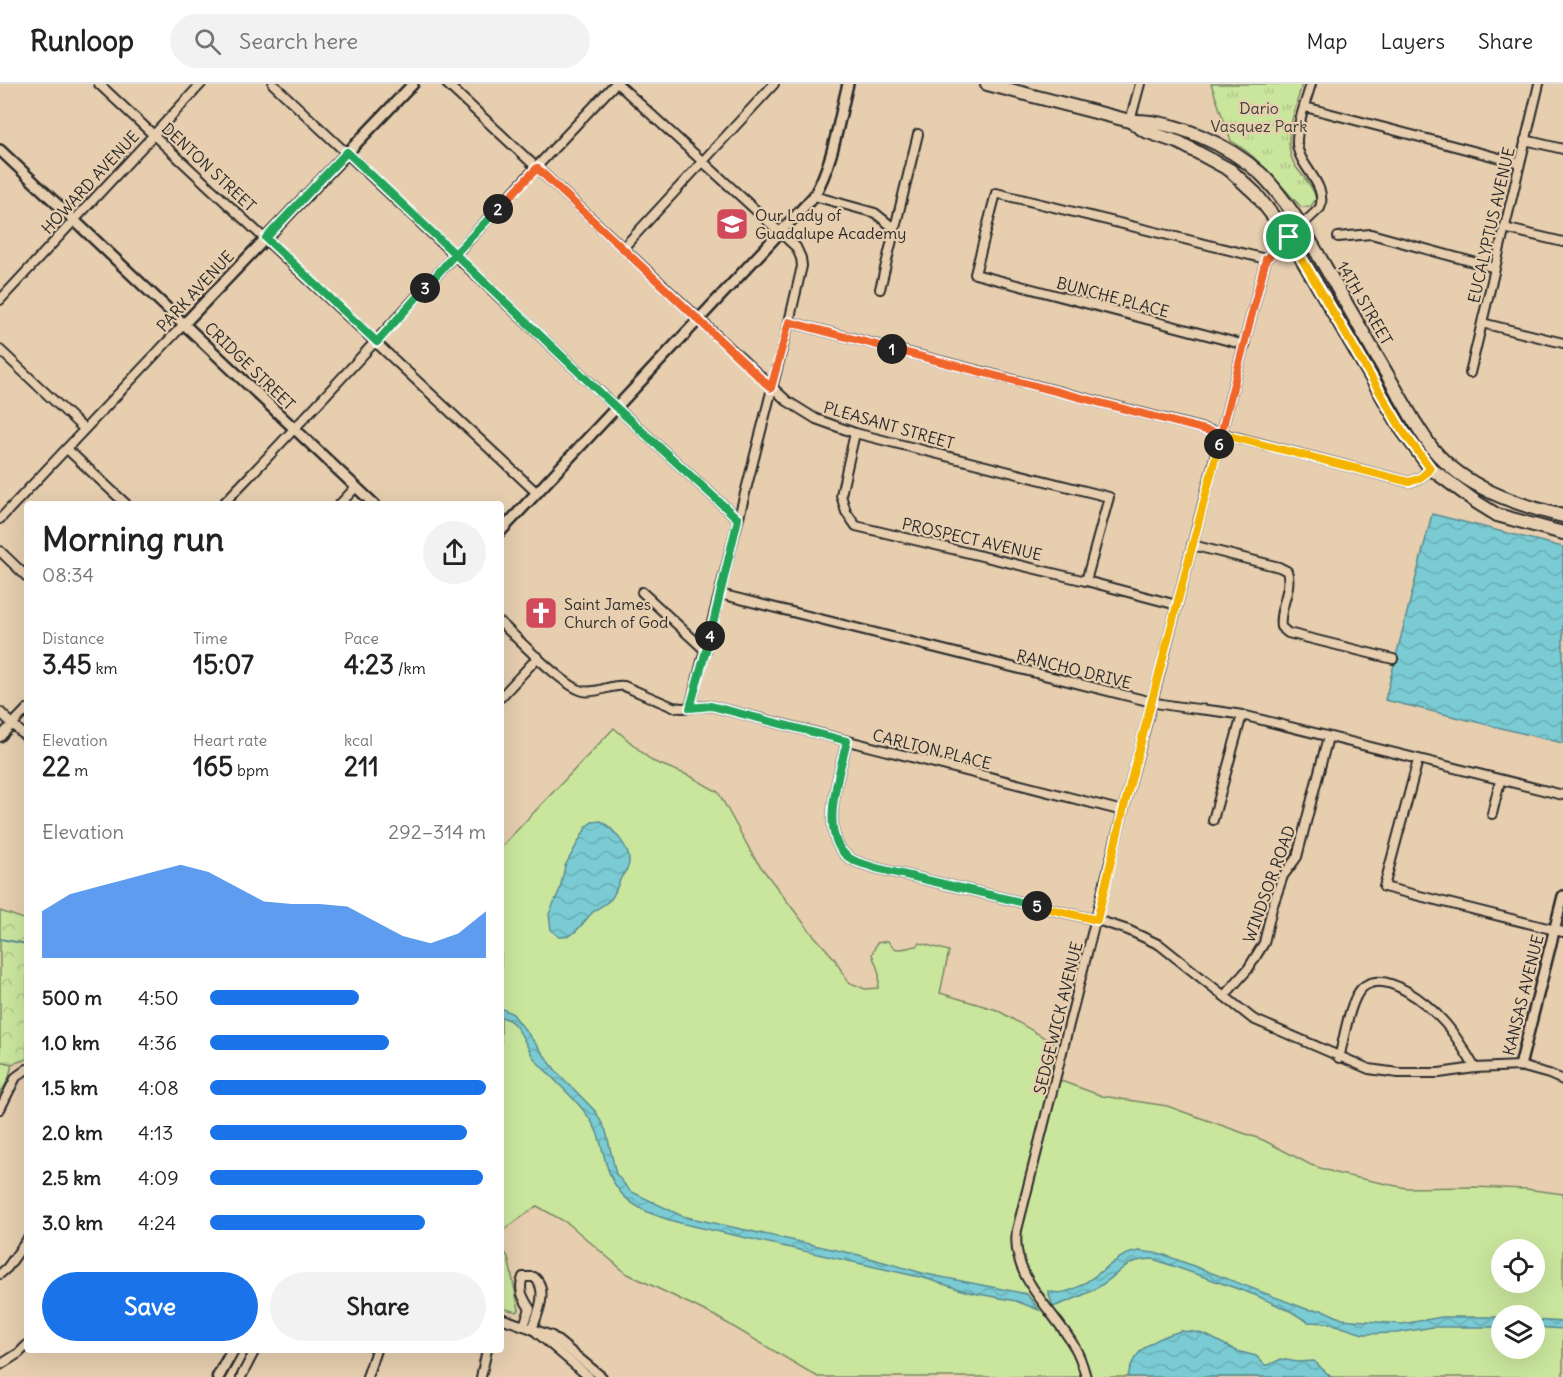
<!DOCTYPE html>
<meta charset="utf-8">
<style>
:root{--surface:#fff;--page:#f2f2f2;--text:#222;--muted:#767676;--line:#e0e0e0;--accent:#1a73e8}
body{margin:0;font-family:Delius,sans-serif;background:var(--page);color:var(--text);height:100vh;display:flex;flex-direction:column;font-size:22px;white-space:nowrap}
*{box-sizing:border-box;margin:0}
p{font-size:20px;color:var(--muted)}
.icon{flex:none;width:33px;height:33px;fill:none;stroke:currentColor;stroke-width:2;stroke-linecap:round;stroke-linejoin:round}
.map{position:relative;flex:1;overflow:hidden}
.details{position:absolute;left:24px;top:417px;width:480px;height:852px;display:flex;flex-direction:column;background:var(--surface);border-radius:6px;box-shadow:0 6px 24px #0002}
.details>*{flex:none}
.tools{position:absolute;left:1491px;top:1155px;display:grid;gap:12px}
.tools a{display:grid;place-items:center;width:54px;height:54px;border-radius:50%;background:var(--surface);box-shadow:0 6px 24px #0002;font-size:30px}
.pin{position:absolute;display:grid;place-items:center;width:51px;height:51px;color:#fff;margin:-26px;border:3px solid #fff;border-radius:50%;box-shadow:0 2px 6px #0007}
.km{position:absolute;width:30px;height:30px;margin:-15px;border-radius:50%;background:#222;color:#fff;font-size:16px;line-height:30px;text-align:center}
.round{display:grid;place-items:center;flex:none;width:63px;height:63px;border-radius:32px;background:var(--page)}
.head{display:flex;align-items:center;justify-content:space-between;height:102px;padding:0 18px}
h1{font-size:33px;font-weight:700;line-height:45px}
.metrics{display:grid;grid-template-columns:repeat(3,1fr);gap:9px;height:102px;padding:6px 18px}
.metrics div{display:grid;align-content:center}
.metrics b{font-size:26px;font-weight:700}
.metrics small{font-size:16px;font-weight:400}
.metrics p{font-size:16px}
.chart{height:168px;padding:12px 18px}
.chart p{display:flex;justify-content:space-between}
.chart svg{width:100%;height:108px;margin-top:6px;fill:var(--accent);opacity:.7}
.action{display:flex;gap:12px;margin-top:auto;padding:12px 18px}
.action a{flex:1;height:69px;border-radius:36px;background:var(--accent);color:#fff;font-size:24px;font-weight:700;line-height:69px;text-align:center}
.action a+a{background:var(--page);color:var(--text)}
ul{padding:0 18px;list-style:none;font-size:20px}
li{display:grid;grid-template-columns:96px 72px 1fr;align-items:center;height:45px}
li i{height:15px;border-radius:8px;background:var(--accent)}
header{display:flex;align-items:center;gap:36px;box-sizing:border-box;height:84px;padding:0 30px;background:var(--surface);border-bottom:2px solid var(--line)}
header strong{font-size:28px}
nav{display:flex;gap:33px;margin-inline-start:auto;font-size:21px}
.search{width:420px;height:54px;background:var(--page);display:flex;align-items:center;gap:15px;box-sizing:border-box;padding:0 21px;border-radius:33px;color:var(--muted);font-size:22px}
.map>svg:first-child{display:block}
.grass{fill:#cae69d;stroke:#7a8864;stroke-width:1.5;fill-rule:evenodd}
.forest{fill:url(#forest-crowns);stroke:#7a8864;stroke-width:1.5}
.park{fill:url(#park-tufts);stroke:#7a8864;stroke-width:1.5}
.water{fill:url(#water-waves);stroke:#5a8b90;stroke-width:1.5}
.lines{fill:none;stroke-linecap:round;stroke-linejoin:round}
.stream{stroke:#5a8b90;stroke-width:2}
.minor-casing{stroke:#2b2b2b;stroke-width:12}
.tertiary-casing{stroke:#2b2b2b;stroke-width:14}
.secondary-casing{stroke:#2b2b2b;stroke-width:15}
.primary-casing{stroke:#2b2b2b;stroke-width:16}
.minor{stroke:#e6ceaf;stroke-width:8}
.tertiary{stroke:#e6ceaf;stroke-width:9}
.secondary{stroke:#e6ceaf;stroke-width:10}
.primary{stroke:#e6ceaf;stroke-width:12}
.split-1-casing{stroke:#fff;stroke-width:12}
.split-2-casing{stroke:#fff;stroke-width:12}
.split-3-casing{stroke:#fff;stroke-width:12}
.split-4-casing{stroke:#fff;stroke-width:12}
.split-5-casing{stroke:#fff;stroke-width:12}
.split-6-casing{stroke:#fff;stroke-width:12}
.split-7-casing{stroke:#fff;stroke-width:12}
.split-1{stroke:#f0652b;stroke-width:8}
.split-2{stroke:#f0652b;stroke-width:8}
.split-3{stroke:#22a559;stroke-width:8}
.split-4{stroke:#22a559;stroke-width:8}
.split-5{stroke:#22a559;stroke-width:8}
.split-6{stroke:#f5b400;stroke-width:8}
.split-7{stroke:#f5b400;stroke-width:8}
.labels{text-anchor:middle;stroke-width:4.5;stroke-linejoin:round;paint-order:stroke}
.park-label{font-size:16px;fill:#3b3e36;stroke:#e6ceaf}
.street-label{font-size:16px;fill:#2b2b2b;stroke:#e6ceaf}
.poi-label{font-size:16px;fill:#2b2b2b;stroke:#e6ceaf;text-anchor:start}
</style>
<header>
<strong>Runloop</strong>
<div class="search"><svg class="icon" aria-label="search" viewBox="0 0 24 24"><circle cx="10" cy="10" r="6"/><path d="M15 15l6 6"/></svg>Search here</div>
<nav><a>Map</a><a>Layers</a><a>Share</a></nav>
</header>
<div class="map">
<svg width="1563" height="1293" viewBox="0 0 1563 1293">
<defs>
<pattern id="forest-crowns" width="20" height="18" patternUnits="userSpaceOnUse" patternTransform="scale(1.5)"><rect width="20" height="18" fill="#cae69d"/><path d="M2 6a3 3 0 1 1 6 0M12 15a3 3 0 1 1 6 0" fill="none" stroke="#aec587"/></pattern>
<pattern id="park-tufts" width="24" height="20" patternUnits="userSpaceOnUse" patternTransform="scale(1.5)"><rect width="24" height="20" fill="#cae69d"/><path d="M3 7l-1-3M5 7V3M7 7l1-3M15 17l-1-3M17 17v-4M19 17l1-3" fill="none" stroke="#aec587"/></pattern>
<pattern id="water-waves" width="16" height="10" patternUnits="userSpaceOnUse" patternTransform="scale(1.5)"><rect width="16" height="10" fill="#7acbd3"/><path d="M0 5q4-4 8 0t8 0" fill="none" stroke="#6aaeb5"/></pattern>
</defs>
<rect width="100%" height="100%" fill="#e6ceaf"/>
<filter id="ink" filterUnits="userSpaceOnUse"><feTurbulence type="fractalNoise" baseFrequency=".0167" numOctaves="2"/><feDisplacementMap in="SourceGraphic" scale="12" xChannelSelector="R" yChannelSelector="G"/><feConvolveMatrix kernelMatrix="1 2 1 2 8 2 1 2 1" color-interpolation-filters="sRGB"/></filter>
<g filter="url(#ink)">
<g class="grass">
<path d="M614 644 652 677 690 692 718 708 755 775 809 846 834 874 848 898 865 905 878 904C882 889 876 883 872 870L877 859 888 857C895 870 904 864 917 862L920 859 949 867 940 909 997 926 1057 961 1050 993 1102 1012 1167 1022 1263 1056 1311 1081 1339 1090 1406 1104 1473 1103 1526 1105 1563 1110V1293H818L715 1232 626 1189 569 1140 537 1122 501 1148V763ZM1502 1166H1534V1198H1502ZM1502 1232H1534V1264H1502Z"/>
<polygon points="0,977 12,980 9,993 0,1011"/>
<polygon points="501,1162 508,1173 519,1226 517,1228 501,1224"/>
</g>
<polygon class="forest" points="0,827 27,836 27,975 12,980 0,977"/>
<path class="park" d="M1211 0H1302C1296 24 1280 60 1296 83 1304 94 1313 102 1316 115L1311 122 1301 123C1279 100 1259 73 1231 57Z"/>
<g class="water">
<polygon points="1432,430 1563,463 1563,659 1385,616"/>
<path d="M601 737C612 744 631 764 629 778 629 785 624 788 621 794 617 802 616 809 611 815 605 821 597 824 592 829 581 840 576 854 559 853L551 846 549 830 560 805 565 782 587 742 592 738Z"/>
<path d="M501 924 513 930 557 988 596 1028 606 1047 616 1090 630 1107 682 1132 859 1171 926 1190 1027 1210 1039 1226 1016 1217 968 1208 924 1194 680 1139C659 1133 635 1126 620 1108 605 1089 605 1069 597 1048 587 1025 564 1006 547 988 542 983 535 977 532 971 524 958 518 936 501 933Z"/>
<path d="M1139 1167 1162 1170 1309 1226H1323L1342 1235 1402 1240 1442 1233H1501V1243H1433L1397 1249 1363 1250 1329 1239 1308 1238 1290 1227 1255 1211 1153 1175C1122 1176 1123 1188 1100 1202 1086 1211 1069 1217 1053 1223L1048 1207C1075 1217 1104 1181 1125 1171 1129 1169 1135 1168 1139 1167Z"/>
<polygon points="1534,1236 1563,1238 1563,1245 1535,1243"/>
<path d="M1181 1247 1195 1248 1206 1251 1237 1267 1256 1272 1265 1281H1269L1281 1275 1297 1278 1314 1277 1331 1293H1128C1132 1265 1156 1254 1181 1247Z"/>
</g>
<g class="lines">
<polyline class="stream" points="0,855 27,860"/>
<g class="minor-casing">
<g id="minor">
<polyline points="99,0 537,409"/>
<polyline points="273,0 617,324 738,435"/>
<polyline points="447,0 787,317 816,335 855,349 1109,413 1086,497"/>
<polyline points="618,0 796,163 801,174 802,182 789,238 690,624"/>
<polyline points="1305,23 1519,79"/>
<polyline points="1130,37 1140,0"/>
<polyline points="1525,56 1563,65"/>
<polyline points="814,112 875,129 895,145"/>
<polyline points="1504,144 1563,158"/>
<polyline points="1338,153 1371,150 1495,184"/>
<polyline points="623,164 774,0"/>
<polyline points="880,205 918,50"/>
<polyline points="0,216 201,0"/>
<path d="M789 238 1409 398C1418 396 1425 392 1430 384"/>
<polyline points="1482,239 1563,259"/>
<polyline points="1245,261 975,190 996,109 1266,175"/>
<polyline points="0,266 84,345"/>
<polyline points="1470,289 1539,0"/>
<polyline points="855,349 841,411 846,428 856,442 1086,497 1177,521"/>
<polyline points="67,365 126,420"/>
<path d="M223 420C356 282 482 138 615 0"/>
<polyline points="340,420 356,403"/>
<polyline points="0,435 184,240"/>
<path d="M1192 461 1279 483 1287 487C1293 506 1278 524 1281 543L1288 549 1393 575"/>
<polyline points="0,467 27,493"/>
<polyline points="642,508 706,567"/>
<path d="M720 510 1152 618C1182 625 1212 625 1242 631L1563 711"/>
<path d="M501 539C517 554 564 603 583 607 598 610 610 600 624 602L673 623 682 624 711 622 1123 727"/>
<polyline points="501,613 538,573"/>
<polyline points="0,628 27,654"/>
<polyline points="0,653 27,625"/>
<path d="M847 657C840 688 815 757 853 776 860 780 869 781 876 784L1097 836 1128 846 1160 861 1253 935 1369 985 1398 989H1439L1475 984 1520 982 1549 990 1563 996"/>
<polyline points="1418,676 1384,803 1563,848"/>
<polyline points="1492,730 1500,697"/>
<polyline points="1213,736 1242,631"/>
<polyline points="1224,912 1248,885 1264,859 1272,824 1283,792 1297,773 1328,653"/>
<path d="M1339 974C1344 956 1349 917 1362 904 1385 883 1429 921 1444 938 1456 951 1466 969 1475 984"/>
<polyline points="0,1025 16,993 27,985"/>
<polyline points="0,1190 7,1184 27,1156"/>
<polyline points="501,1234 552,1252 602,1293"/>
<path d="M524 1241 530 1225C523 1214 518 1206 523 1193H534C549 1205 538 1230 532 1245"/>
<polyline points="536,1248 589,1293"/>
<polyline points="0,1281 19,1269 27,1261"/>
<polyline points="241,1293 255,1266"/>
<polyline points="367,1293 376,1266"/>
<polyline points="481,1293 487,1266"/>
<path d="M1086 1293C1083 1282 1080 1271 1074 1262 1053 1225 1010 1193 1017 1146L1123 727 1152 618 1266 175 1320 124C1328 100 1299 83 1297 60 1296 43 1306 17 1311 0"/>
</g>
</g>
<g class="tertiary-casing">
<g id="tertiary">
<polyline points="0,66 374,420"/>
<polyline points="184,240 413,0"/>
<path d="M501 447 814 112C834 77 838 38 848 0"/>
<polyline points="1520,982 1563,812"/>
</g>
</g>
<g class="secondary-casing">
<polyline id="secondary" points="218,1293 233,1266"/>
</g>
<g class="primary-casing">
<g id="primary">
<path d="M987 0 1130 37C1174 35 1229 61 1261 90 1277 105 1289 124 1301 141L1414 337C1420 346 1426 356 1432 364 1465 404 1515 420 1563 432"/>
<polyline points="1130,37 1145,47 1180,59 1230,86 1256,110 1289,153 1402,346 1430,384 1476,418 1497,431 1563,449"/>
</g>
</g>
<use href="#minor" class="minor"/>
<use href="#tertiary" class="tertiary"/>
<use href="#secondary" class="secondary"/>
<use href="#primary" class="primary"/>
</g>
</g>
<g class="lines" filter="url(#ink)">
<g class="split-1-casing">
<polyline id="split-1" points="892,265 1221,350 1266,175 1289,153"/>
</g>
<g class="split-2-casing">
<polyline id="split-2" points="498,125 537,84 771,304 789,238 892,265"/>
</g>
<g class="split-3-casing">
<polyline id="split-3" points="425,204 377,258 266,154 347,68 455,170 498,125"/>
</g>
<g class="split-4-casing">
<polyline id="split-4" points="425,204 455,170 608,316 738,435 710,552"/>
</g>
<g class="split-5-casing">
<path id="split-5" d="M710 552 690 624 711 622 847 657C840 688 815 757 853 776 860 780 869 781 876 784L1037 822"/>
</g>
<g class="split-6-casing">
<polyline id="split-6" points="1037,822 1097,836 1123,727 1219,360"/>
</g>
<g class="split-7-casing">
<path id="split-7" d="M1219 360 1221 350 1409 398C1418 396 1425 392 1430 384L1402 346 1289 153"/>
</g>
<use href="#split-1" class="split-1"/>
<use href="#split-2" class="split-2"/>
<use href="#split-3" class="split-3"/>
<use href="#split-4" class="split-4"/>
<use href="#split-5" class="split-5"/>
<use href="#split-6" class="split-6"/>
<use href="#split-7" class="split-7"/>
</g>
<defs>
<g id="school-square" transform="scale(1.725)"><rect x="-9" y="-9" width="18" height="18" rx="4" fill="#d1495b" stroke="#e6ceaf"/><path d="M0-5L7-2L0 1L-7-2ZM-4 1L0 2.5L4 1V4Q0 6-4 4Z" fill="#fff"/></g>
<g id="church-square" transform="scale(1.725)"><rect x="-9" y="-9" width="18" height="18" rx="4" fill="#d1495b" stroke="#e6ceaf"/><path d="M-1.2-6h2.4v3.5h3.3v2.4h-3.3V6h-2.4V-.1h-3.3v-2.4h3.3Z" fill="#fff"/></g>
</defs>
<g fill-rule="evenodd">
<use href="#school-square" x="732" y="140"/>
<use href="#church-square" x="541" y="529"/>
</g>
<g class="labels">
<g class="park-label">
<text x="1259" y="30">Dario<tspan x="1259" dy="18">Vasquez Park</tspan></text>
</g>
<g class="street-label">
<text transform="translate(209 83) rotate(43)" y="6">DENTON STREET</text>
<text transform="translate(90 98) rotate(-47)" y="6">HOWARD AVENUE</text>
<text transform="translate(1491 141) rotate(-77)" y="6">EUCALYPTUS AVENUE</text>
<text transform="translate(195 207) rotate(-47)" y="6">PARK AVENUE</text>
<text transform="translate(1113 213) rotate(15)" y="6">BUNCHE PLACE</text>
<text transform="translate(1365 219) rotate(60)" y="6">14TH STREET</text>
<text transform="translate(250 282) rotate(44)" y="6">CRIDGE STREET</text>
<text transform="translate(889 341) rotate(16)" y="6">PLEASANT STREET</text>
<text transform="translate(972 455) rotate(13)" y="6">PROSPECT AVENUE</text>
<text transform="translate(1074 585) rotate(14)" y="6">RANCHO DRIVE</text>
<text transform="translate(932 665) rotate(14)" y="6">CARLTON PLACE</text>
<text transform="translate(1269 800) rotate(-70)" y="6">WINDSOR ROAD</text>
<text transform="translate(1523 911) rotate(-76)" y="6">KANSAS AVENUE</text>
<text transform="translate(1058 934) rotate(-76)" y="6">SEDGEWICK AVENUE</text>
</g>
<g class="poi-label">
<text x="755" y="137">Our Lady of<tspan x="755" dy="18">Guadalupe Academy</tspan></text>
<text x="564" y="526">Saint James<tspan x="564" dy="18">Church of God</tspan></text>
</g>
</g>
</svg>
<div class="tools">
<a><svg class="icon" aria-label="locate" viewBox="0 0 24 24"><circle cx="12" cy="12" r="6"/><path d="M12 2v4M12 18v4M2 12h4M18 12h4"/></svg></a>
<a><svg class="icon" aria-label="layers" viewBox="0 0 24 24"><path d="M12 4l9 5-9 5-9-5zM3 14l9 5 9-5"/></svg></a>
</div>
<div class="pin" style="left:1289px;top:153px;background:#1e9e55"><svg class="icon" aria-label="arrive" viewBox="0 0 24 24"><path d="M6 21V4h12l-3 4 3 4H6"/></svg></div>
<b class="km" style="left:892px;top:265px">1</b>
<b class="km" style="left:498px;top:125px">2</b>
<b class="km" style="left:425px;top:204px">3</b>
<b class="km" style="left:710px;top:552px">4</b>
<b class="km" style="left:1037px;top:822px">5</b>
<b class="km" style="left:1219px;top:360px">6</b>
<section class="details">
<div class="head"><div><h1>Morning run</h1><p>08:34</p></div><a class="round"><svg class="icon" aria-label="share" viewBox="0 0 24 24"><path d="M12 15V3M7 8l5-5 5 5M5 13v7h14v-7"/></svg></a></div>
<div class="metrics">
<div><p>Distance</p><b>3.45<small> km</small></b></div>
<div><p>Time</p><b>15:07</b></div>
<div><p>Pace</p><b>4:23<small> /km</small></b></div>
</div>
<div class="metrics">
<div><p>Elevation</p><b>22<small> m</small></b></div>
<div><p>Heart rate</p><b>165<small> bpm</small></b></div>
<div><p>kcal</p><b>211</b></div>
</div>
<div class="chart"><p><span>Elevation</span>292–314 m</p>
<svg viewBox="0 0 160 44" preserveAspectRatio="none"><path d="M0 44V25L10 18L20 15L30 12L40 9L50 6L60 9L70 15L80 21L90 22L100 22L110 23L120 29L130 35L140 38L150 34L160 25V44z"/></svg>
</div>
<ul>
<li><b>500 m</b>4:50<i style="width:54%"></i></li>
<li><b>1.0 km</b>4:36<i style="width:65%"></i></li>
<li><b>1.5 km</b>4:08<i style="width:100%"></i></li>
<li><b>2.0 km</b>4:13<i style="width:93%"></i></li>
<li><b>2.5 km</b>4:09<i style="width:99%"></i></li>
<li><b>3.0 km</b>4:24<i style="width:78%"></i></li>
</ul>
<div class="action"><a>Save</a><a>Share</a></div>
</section>
</div>
